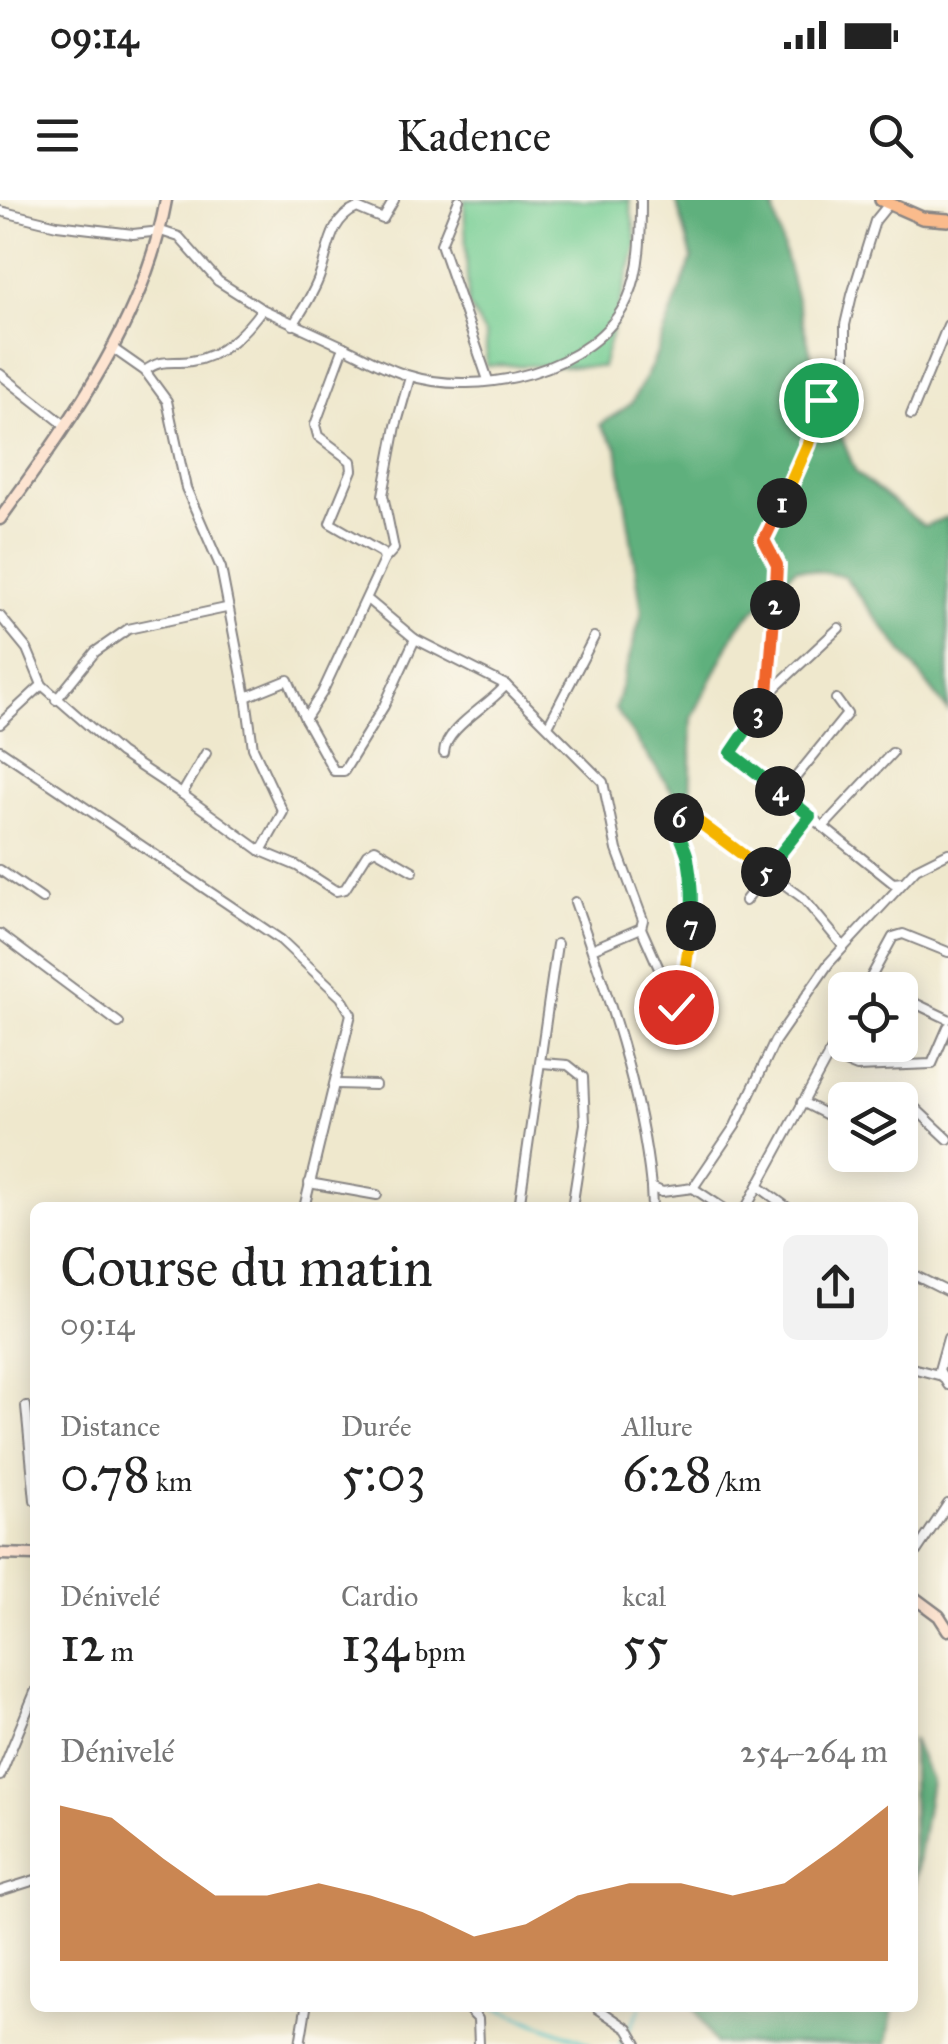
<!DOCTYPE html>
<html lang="fr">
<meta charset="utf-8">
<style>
:root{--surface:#fff;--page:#f2f2f2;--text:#222;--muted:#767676;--accent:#b45309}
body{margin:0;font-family:"IM FELL Great Primer",serif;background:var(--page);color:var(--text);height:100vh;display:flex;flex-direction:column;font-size:38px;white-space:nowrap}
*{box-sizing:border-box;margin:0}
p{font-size:32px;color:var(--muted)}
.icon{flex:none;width:55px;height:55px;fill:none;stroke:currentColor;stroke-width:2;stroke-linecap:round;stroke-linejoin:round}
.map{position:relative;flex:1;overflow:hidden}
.details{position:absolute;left:30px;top:1002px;width:888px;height:810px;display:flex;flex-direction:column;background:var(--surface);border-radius:15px;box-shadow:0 5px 25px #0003}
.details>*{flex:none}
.controls{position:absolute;left:828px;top:772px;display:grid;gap:20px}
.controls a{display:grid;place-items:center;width:90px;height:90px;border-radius:15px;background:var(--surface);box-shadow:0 5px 25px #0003;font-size:50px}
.pin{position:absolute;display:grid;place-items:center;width:85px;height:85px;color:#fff;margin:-42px;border:5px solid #fff;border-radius:50%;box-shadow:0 2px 10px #0007}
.km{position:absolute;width:50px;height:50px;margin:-25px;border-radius:50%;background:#222;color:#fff;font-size:28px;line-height:50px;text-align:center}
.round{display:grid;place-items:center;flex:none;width:105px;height:105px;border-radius:15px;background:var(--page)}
.summary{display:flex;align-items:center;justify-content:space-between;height:170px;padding:0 30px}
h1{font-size:55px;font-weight:600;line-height:75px}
.stats{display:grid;grid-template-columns:repeat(3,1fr);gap:15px;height:170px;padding:10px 30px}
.stats div{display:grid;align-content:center}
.stats b{font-size:50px;font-weight:600}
.stats small{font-size:28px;font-weight:400}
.stats p{font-size:28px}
.chart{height:280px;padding:20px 30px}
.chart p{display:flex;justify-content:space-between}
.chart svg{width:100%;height:180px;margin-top:10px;fill:var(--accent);opacity:.7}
.status{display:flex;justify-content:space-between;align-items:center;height:70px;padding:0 50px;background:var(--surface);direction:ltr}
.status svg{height:28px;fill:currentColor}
header{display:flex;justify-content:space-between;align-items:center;height:130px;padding:0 30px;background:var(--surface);font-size:45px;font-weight:600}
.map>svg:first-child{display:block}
.green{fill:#74cd93;stroke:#4b7867;stroke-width:2.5}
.forest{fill:#5fb07d;stroke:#40695c;stroke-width:2.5}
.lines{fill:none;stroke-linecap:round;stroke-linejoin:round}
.stream{stroke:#5ac7cf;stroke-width:2.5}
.street-casing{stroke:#888584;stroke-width:12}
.secondary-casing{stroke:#888584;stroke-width:15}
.primary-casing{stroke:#888584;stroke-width:16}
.street{stroke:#fff;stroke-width:8}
.secondary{stroke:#fde4d1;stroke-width:10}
.primary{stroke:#fabb8c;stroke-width:11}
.split-1-casing{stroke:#fff;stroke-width:20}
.split-2-casing{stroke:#fff;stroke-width:20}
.split-3-casing{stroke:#fff;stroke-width:20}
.split-4-casing{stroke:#fff;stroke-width:20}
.split-5-casing{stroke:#fff;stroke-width:20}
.split-6-casing{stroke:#fff;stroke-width:20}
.split-7-casing{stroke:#fff;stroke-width:20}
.split-8-casing{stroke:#fff;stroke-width:20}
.split-1{stroke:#f5b400;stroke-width:12}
.split-2{stroke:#f0652b;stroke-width:12}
.split-3{stroke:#f0652b;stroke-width:12}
.split-4{stroke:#22a559;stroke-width:12}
.split-5{stroke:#22a559;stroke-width:12}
.split-6{stroke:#f5b400;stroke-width:12}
.split-7{stroke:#22a559;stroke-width:12}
.split-8{stroke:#f5b400;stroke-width:12}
</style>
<div class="status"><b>09:14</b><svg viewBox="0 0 49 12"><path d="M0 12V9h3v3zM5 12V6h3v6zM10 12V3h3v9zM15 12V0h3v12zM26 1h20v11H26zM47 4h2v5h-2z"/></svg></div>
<header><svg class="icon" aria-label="menu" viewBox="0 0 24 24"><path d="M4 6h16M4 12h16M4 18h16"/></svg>Kadence<svg class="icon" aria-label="search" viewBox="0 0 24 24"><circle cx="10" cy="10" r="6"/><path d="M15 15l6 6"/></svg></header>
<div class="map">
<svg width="948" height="1844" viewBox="0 0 948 1844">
<rect width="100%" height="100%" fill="#fbf7ec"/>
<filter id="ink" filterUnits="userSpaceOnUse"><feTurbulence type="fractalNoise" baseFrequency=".01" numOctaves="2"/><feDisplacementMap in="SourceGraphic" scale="20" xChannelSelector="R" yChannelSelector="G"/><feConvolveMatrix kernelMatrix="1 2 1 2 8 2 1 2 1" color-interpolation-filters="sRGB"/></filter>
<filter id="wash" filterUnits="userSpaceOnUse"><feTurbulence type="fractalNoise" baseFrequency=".0048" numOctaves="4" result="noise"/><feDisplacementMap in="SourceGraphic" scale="40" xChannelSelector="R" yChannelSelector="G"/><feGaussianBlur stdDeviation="2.25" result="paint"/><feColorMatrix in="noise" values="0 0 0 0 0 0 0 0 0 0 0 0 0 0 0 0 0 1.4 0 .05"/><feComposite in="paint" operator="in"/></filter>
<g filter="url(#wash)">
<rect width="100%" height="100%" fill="#efe8cd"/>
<polygon class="green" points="464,0 629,0 637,44 602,167 486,165 486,136 468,104"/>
<g class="forest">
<polygon points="676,0 771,0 816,173 856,273 924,326 948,317 948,511 844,376 796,368 738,427 692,518 690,617 615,509 642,412 617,247 600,225 631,204 653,163 692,58"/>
<polygon points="913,1540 931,1581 913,1692 912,1540"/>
<polygon points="694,1808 893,1808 887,1844 715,1844"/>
</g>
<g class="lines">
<g class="stream">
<polyline points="497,1808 590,1844"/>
<polyline points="620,1844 641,1808"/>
</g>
</g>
</g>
<g filter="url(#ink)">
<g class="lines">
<g class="street-casing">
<g id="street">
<polyline points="459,0 441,44 488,180"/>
<polyline points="886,0 888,5 875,21 852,95 845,125 845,166 821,200 809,244 764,340 777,365 768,494 731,553 893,683 903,682"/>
<path d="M0 11 57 25 133 34 161 31 179 37 218 81 262 109 344 147 315 225 318 236 351 261 352 270 330 323 382 353 384 360 322 493 305 519 334 571H344L384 506 415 439 506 485 603 582 617 650 643 720 641 728 676 807 682 798C689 740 701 682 677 627L683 615 688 614 803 698 843 746"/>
<path d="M293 125C303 109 314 93 320 75 329 50 329 20 357 8L383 19 394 0"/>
<path d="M344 147C364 156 385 169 407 175 478 198 595 172 628 98 641 69 641 32 641 0"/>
<polyline points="115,150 145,171 167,201 186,288 221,368 246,497 288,480 305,519"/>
<path d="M145 171C161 158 172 164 191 161 222 157 245 132 262 109"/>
<polyline points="0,174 65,225"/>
<polyline points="911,215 948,125"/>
<polyline points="384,360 394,349 383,295 396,226 410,177"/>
<polyline points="367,399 415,439"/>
<polyline points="0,416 27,449 42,485"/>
<polyline points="768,494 839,428"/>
<polyline points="246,497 253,548 283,612 261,651"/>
<polyline points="56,500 95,452 128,429 226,408"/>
<polyline points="0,524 42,485 120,553 182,594"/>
<polyline points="549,524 594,437"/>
<polyline points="0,550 281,740 341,797 351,814 304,1008"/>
<polyline points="206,553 182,594 261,651 297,666 336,691 345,689 367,654 375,649 413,671"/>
<path d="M444 553C445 528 490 505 506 485"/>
<polyline points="783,593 847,514 836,499"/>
<polyline points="823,627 892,553"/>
<polyline points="0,670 42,699"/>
<polyline points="745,701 810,616"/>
<path d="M575 702C608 795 641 888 651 987"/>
<polyline points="0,734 119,823"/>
<polyline points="592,749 641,728"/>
<polyline points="869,780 889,790"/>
<polyline points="864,790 893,737 903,734 948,752"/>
<polyline points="900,796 948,819"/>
<polyline points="828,855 857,867 932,864 948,827"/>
<polyline points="542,863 568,865 583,877 585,924 572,1008"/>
<polyline points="336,884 375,885"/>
<polyline points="802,902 845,924"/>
<polyline points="916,909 948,939"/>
<polyline points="309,983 377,995"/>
<polyline points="758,986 788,1008"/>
<polyline points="693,988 723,1008"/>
<polyline points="519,1008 557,744"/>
<polyline points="652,1008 651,987 662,992 693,988 735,926 775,841 829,763 916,669 948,653"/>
<polyline points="746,1008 845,825"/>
<polyline points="912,1074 948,1092"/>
<polyline points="948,1138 939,1170 948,1185"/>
<polyline points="912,1168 942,1176"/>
<polyline points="26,1206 35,1300"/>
<polyline points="912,1358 948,1304"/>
<polyline points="0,1576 35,1492"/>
<polyline points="0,1691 35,1680"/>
<polyline points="467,1808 478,1819 479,1844"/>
<polyline points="597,1808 628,1829 637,1844"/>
<polyline points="300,1844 306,1808"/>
</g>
</g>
<g class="secondary-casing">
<g id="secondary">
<path d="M0 319C71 220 144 122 166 0"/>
<polyline points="0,1354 35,1355"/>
<polyline points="912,1396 939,1416 948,1430"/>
</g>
</g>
<g class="primary-casing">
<polyline id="primary" points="881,0 922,18 948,20"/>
</g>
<use href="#street" class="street"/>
<use href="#secondary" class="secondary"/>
<use href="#primary" class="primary"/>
</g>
</g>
<g class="lines" filter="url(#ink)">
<g class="split-1-casing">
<polyline id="split-1" points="782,303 808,244 821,200"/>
</g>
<g class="split-2-casing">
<polyline id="split-2" points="775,405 777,365 764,340 782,303"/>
</g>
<g class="split-3-casing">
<polyline id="split-3" points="758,513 768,494 775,405"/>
</g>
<g class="split-4-casing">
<polyline id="split-4" points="758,513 731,553 780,591"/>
</g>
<g class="split-5-casing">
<polyline id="split-5" points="766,672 810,616 780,591"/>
</g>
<g class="split-6-casing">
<polyline id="split-6" points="679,618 688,614 766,672"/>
</g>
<g class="split-7-casing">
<path id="split-7" d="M679 618C675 633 685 644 688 658 692 681 693 703 691 726"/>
</g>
<g class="split-8-casing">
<polyline id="split-8" points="676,807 682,798 691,726"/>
</g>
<use href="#split-1" class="split-1"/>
<use href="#split-2" class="split-2"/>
<use href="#split-3" class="split-3"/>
<use href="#split-4" class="split-4"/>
<use href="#split-5" class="split-5"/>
<use href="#split-6" class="split-6"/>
<use href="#split-7" class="split-7"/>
<use href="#split-8" class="split-8"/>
</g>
</svg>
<div class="controls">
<a><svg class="icon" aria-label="locate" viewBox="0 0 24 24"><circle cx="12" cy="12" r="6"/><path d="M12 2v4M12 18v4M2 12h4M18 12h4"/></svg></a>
<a><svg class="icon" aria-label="layers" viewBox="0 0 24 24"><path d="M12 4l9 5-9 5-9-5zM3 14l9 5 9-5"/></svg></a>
</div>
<div class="pin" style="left:821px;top:200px;background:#1e9e55"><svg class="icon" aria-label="arrive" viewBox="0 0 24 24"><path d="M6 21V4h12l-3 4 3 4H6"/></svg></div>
<div class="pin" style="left:676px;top:807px;background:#d93025"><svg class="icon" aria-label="check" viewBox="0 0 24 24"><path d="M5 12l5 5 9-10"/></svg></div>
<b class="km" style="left:782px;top:303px">1</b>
<b class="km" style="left:775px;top:405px">2</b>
<b class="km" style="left:758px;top:513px">3</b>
<b class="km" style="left:780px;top:591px">4</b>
<b class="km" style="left:766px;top:672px">5</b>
<b class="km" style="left:679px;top:618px">6</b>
<b class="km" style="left:691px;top:726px">7</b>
<section class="details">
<div class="summary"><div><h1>Course du matin</h1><p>09:14</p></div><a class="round"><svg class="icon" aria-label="share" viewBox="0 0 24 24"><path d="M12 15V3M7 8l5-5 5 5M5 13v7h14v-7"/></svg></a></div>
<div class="stats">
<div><p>Distance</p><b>0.78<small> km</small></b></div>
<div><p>Durée</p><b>5:03</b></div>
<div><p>Allure</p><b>6:28<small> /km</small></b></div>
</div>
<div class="stats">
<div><p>Dénivelé</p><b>12<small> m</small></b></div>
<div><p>Cardio</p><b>134<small> bpm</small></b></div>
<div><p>kcal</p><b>55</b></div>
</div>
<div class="chart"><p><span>Dénivelé</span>254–264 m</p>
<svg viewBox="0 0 160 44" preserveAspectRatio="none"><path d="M0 44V6L10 9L20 19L30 28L40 28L50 25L60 28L70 32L80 38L90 35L100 28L110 25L120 25L130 28L140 25L150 16L160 6V44z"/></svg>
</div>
</section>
</div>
